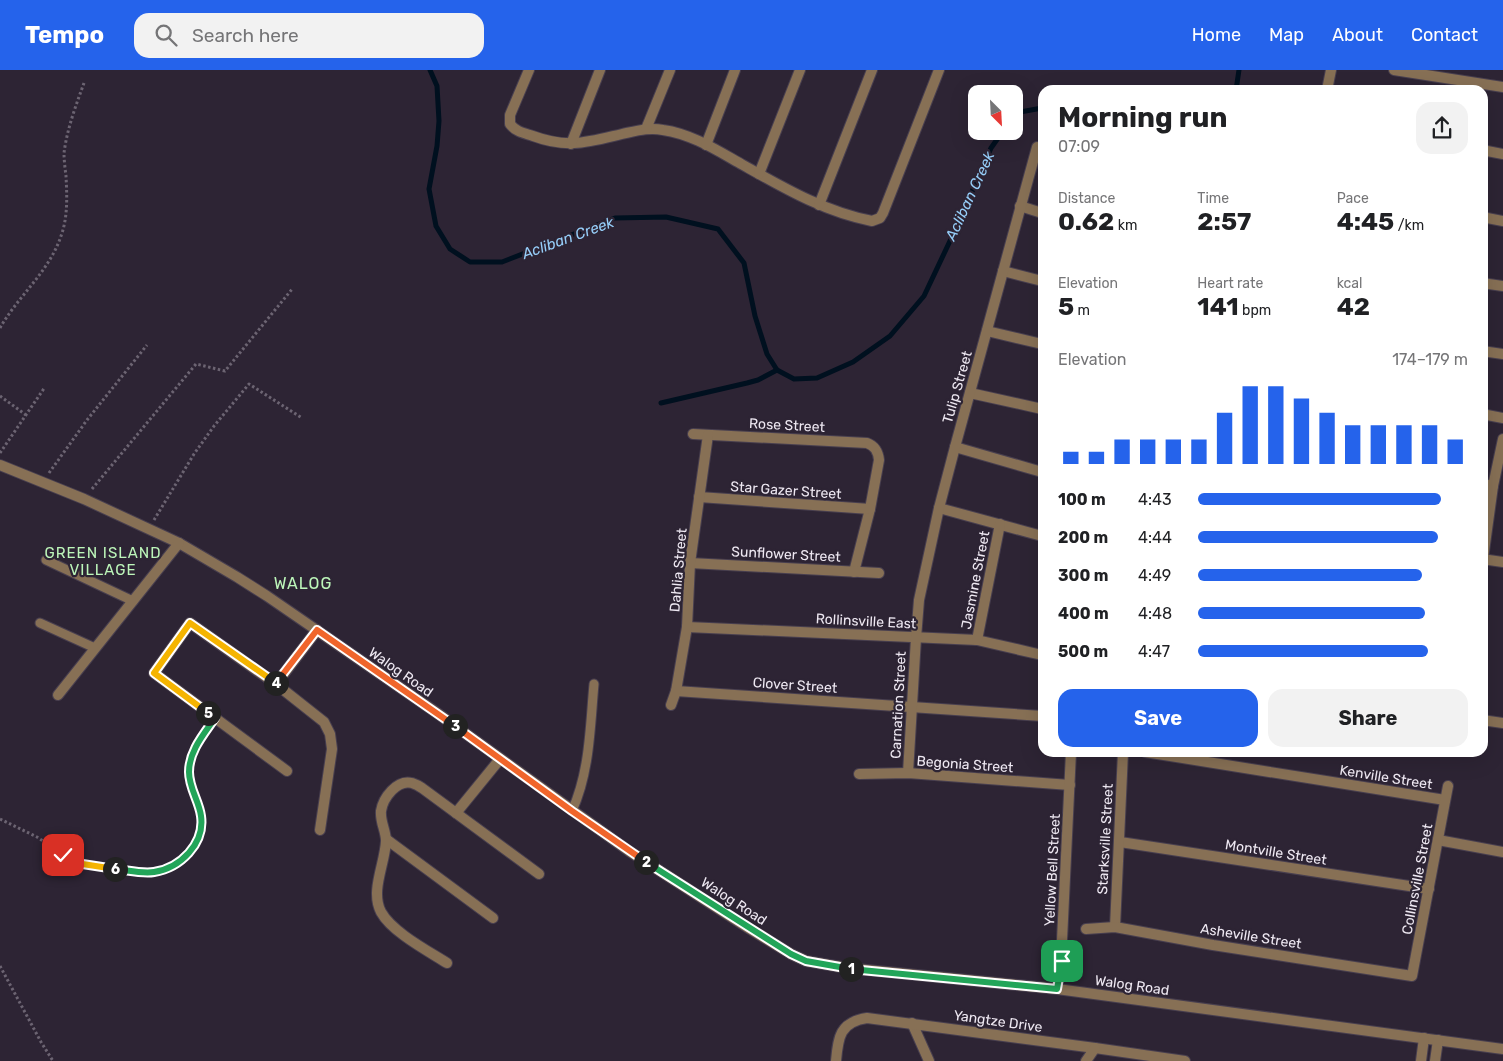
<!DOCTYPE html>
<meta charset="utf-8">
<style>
:root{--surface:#fff;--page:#f2f2f2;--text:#202124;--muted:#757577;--accent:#2563eb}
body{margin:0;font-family:Rubik,sans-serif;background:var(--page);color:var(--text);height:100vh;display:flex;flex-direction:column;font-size:19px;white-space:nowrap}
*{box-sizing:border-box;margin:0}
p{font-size:16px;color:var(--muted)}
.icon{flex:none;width:28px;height:28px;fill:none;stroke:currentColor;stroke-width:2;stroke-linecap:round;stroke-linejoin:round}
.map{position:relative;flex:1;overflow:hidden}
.details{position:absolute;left:1038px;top:15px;width:450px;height:672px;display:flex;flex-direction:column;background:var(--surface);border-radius:15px;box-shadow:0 5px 20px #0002}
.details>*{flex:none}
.needle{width:32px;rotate:156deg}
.buttons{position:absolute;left:968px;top:15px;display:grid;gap:10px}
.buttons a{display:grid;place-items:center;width:55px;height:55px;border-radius:10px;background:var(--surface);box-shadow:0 5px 20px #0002;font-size:25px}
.pin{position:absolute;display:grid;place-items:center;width:42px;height:42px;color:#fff;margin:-21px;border-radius:10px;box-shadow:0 2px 8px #0006}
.km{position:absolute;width:25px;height:25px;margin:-12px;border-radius:50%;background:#222;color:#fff;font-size:14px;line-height:25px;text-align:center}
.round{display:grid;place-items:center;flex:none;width:52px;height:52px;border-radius:15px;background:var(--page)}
.overview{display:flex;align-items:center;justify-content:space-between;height:85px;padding:0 20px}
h1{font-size:28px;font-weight:700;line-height:38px}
.metrics{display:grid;grid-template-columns:repeat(3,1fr);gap:8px;height:85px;padding:5px 20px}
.metrics div{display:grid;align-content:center}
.metrics b{font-size:25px;font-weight:700}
.metrics small{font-size:14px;font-weight:400}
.metrics p{font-size:14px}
.chart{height:140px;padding:10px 20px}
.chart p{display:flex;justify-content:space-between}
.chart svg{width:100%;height:90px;margin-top:5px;stroke:var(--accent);stroke-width:6}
.cta{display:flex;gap:10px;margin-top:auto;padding:10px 20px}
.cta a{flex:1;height:58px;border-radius:15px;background:var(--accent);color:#fff;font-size:20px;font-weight:700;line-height:58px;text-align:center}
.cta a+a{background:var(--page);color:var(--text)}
ul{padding:0 20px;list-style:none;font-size:16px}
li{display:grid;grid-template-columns:80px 60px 1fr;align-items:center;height:38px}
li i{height:12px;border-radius:6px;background:var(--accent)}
header{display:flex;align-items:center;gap:30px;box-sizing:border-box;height:70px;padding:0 25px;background:var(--accent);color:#fff}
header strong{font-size:24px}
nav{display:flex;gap:28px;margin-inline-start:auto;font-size:18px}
.search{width:350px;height:45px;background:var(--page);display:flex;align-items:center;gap:12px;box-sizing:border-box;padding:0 18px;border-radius:15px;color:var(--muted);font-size:19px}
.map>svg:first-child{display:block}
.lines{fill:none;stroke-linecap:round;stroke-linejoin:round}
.stream{stroke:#00101f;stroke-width:5}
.service-casing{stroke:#483f4f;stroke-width:11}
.minor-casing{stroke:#483f4f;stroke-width:12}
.path{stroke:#6c6472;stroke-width:3;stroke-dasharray:2.5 2.5;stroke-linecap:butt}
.service{stroke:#877055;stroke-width:9}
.minor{stroke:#877055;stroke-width:10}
.split-1-casing{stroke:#fff;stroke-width:10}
.split-2-casing{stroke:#fff;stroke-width:10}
.split-3-casing{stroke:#fff;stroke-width:10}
.split-4-casing{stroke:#fff;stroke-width:10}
.split-5-casing{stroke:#fff;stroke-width:10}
.split-6-casing{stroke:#fff;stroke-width:10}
.split-7-casing{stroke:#fff;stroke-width:10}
.split-1{stroke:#22a559;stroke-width:6}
.split-2{stroke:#22a559;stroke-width:6}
.split-3{stroke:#f0652b;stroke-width:6}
.split-4{stroke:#f0652b;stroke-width:6}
.split-5{stroke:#f5b400;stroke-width:6}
.split-6{stroke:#22a559;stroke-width:6}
.split-7{stroke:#f5b400;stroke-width:6}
.labels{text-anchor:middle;stroke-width:4.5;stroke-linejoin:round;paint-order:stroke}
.street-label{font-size:14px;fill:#eee8f2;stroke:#2d2434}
.water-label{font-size:15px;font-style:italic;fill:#96cef9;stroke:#2d2434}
.neighbourhood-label{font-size:15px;letter-spacing:1px;fill:#bdf6ba;stroke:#2d2434}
.quarter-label{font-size:16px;letter-spacing:1px;fill:#bdf6ba;stroke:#2d2434}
</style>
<header>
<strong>Tempo</strong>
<div class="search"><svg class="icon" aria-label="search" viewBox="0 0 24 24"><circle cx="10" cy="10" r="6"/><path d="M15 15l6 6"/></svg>Search here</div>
<nav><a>Home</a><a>Map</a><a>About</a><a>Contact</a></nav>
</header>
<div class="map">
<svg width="1503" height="991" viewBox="0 0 1503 991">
<rect width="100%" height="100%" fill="#2d2434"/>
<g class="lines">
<g class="stream">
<polyline points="430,0 437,16 439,51 437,76 429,119 436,156 450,179 470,192 502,192 615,148 666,147 718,159 744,193 755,246 767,284 777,300 794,309 817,308 853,292 890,266 924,226 958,154 991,78 1003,61"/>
<polyline points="1236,20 1239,0"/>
<polyline points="1014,45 1015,43 1042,38"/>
<polyline points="661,333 747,313 758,310 777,300"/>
</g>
<g class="service-casing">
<g id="service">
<polyline points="46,490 133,531"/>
<polyline points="40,553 95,578"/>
<path d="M572 741C590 701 590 657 594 614"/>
</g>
</g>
<g class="minor-casing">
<g id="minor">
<path d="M529 0 510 45V54C516 62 524 63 533 66 568 79 588 72 622 64 636 61 649 57 663 60 692 64 718 81 743 95 784 118 825 142 872 151L880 148 883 143 939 0"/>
<polyline points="1394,0 1503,17"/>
<polyline points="1327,20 1331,0"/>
<polyline points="646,59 670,0"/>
<polyline points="571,74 600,0"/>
<polyline points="706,75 735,0"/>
<polyline points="1482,80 1503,84"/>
<polyline points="759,104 800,0"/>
<polyline points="819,135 872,0"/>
<polyline points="1020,136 1042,143"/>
<polyline points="1482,147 1503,151"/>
<polyline points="1003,201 1042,211"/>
<polyline points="1482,213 1503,216"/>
<polyline points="987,261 1042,274"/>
<polyline points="1482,281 1503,284"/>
<polyline points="970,323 1042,339"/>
<polyline points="1482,344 1503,348"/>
<path d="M693 364 867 373C875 376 878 381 879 390L870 439 854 502"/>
<polyline points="955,377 1042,402"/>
<polyline points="0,395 84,429 179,473 237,507 267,526 437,643 629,781 750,859 791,884 806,891 847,898 1057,919 1503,979"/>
<polyline points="1482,414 1493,416"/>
<polyline points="699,427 870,439"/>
<polyline points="939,438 1042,466"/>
<polyline points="1482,489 1503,492"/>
<polyline points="690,493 879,503"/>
<polyline points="1482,496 1493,416 1503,369"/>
<polyline points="687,557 977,570 1042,585"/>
<polyline points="977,570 1000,454"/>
<polyline points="276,614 317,560"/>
<polyline points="676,621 1042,646"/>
<polyline points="58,625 179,473"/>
<polyline points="671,635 676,621 687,557 690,493 708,365"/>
<polyline points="1482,650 1503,653"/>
<polyline points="1145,682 1445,730"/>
<polyline points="287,701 154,603 190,553 276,614 324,652 330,664 332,679 320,760"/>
<polyline points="908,703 916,568 919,530 939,438 955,377 1037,77 1042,79"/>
<polyline points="859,704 908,703 1070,715"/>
<polyline points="456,743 500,689"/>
<polyline points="386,769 493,848"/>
<polyline points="1438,770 1503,782"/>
<polyline points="1120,772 1429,819"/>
<polyline points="1115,857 1123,682"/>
<polyline points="1086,859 1115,857 1213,875 1412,906 1448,716"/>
<path d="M447 893C428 881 392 862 381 842 370 821 385 794 386 771 386 761 380 752 381 741 383 728 397 709 412 713 415 714 419 716 422 718L539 804"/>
<polyline points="1057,919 1061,891 1071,682"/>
<polyline points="912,953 929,991"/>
<path d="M836 991C838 967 840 952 867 948L1095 978 1185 991"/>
<polyline points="1086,991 1095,978"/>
<polyline points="1421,991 1424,968"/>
<polyline points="1435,991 1438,970"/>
</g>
</g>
<g class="path">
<path d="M0 258C18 226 49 202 61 166 68 147 67 126 66 106 65 98 64 90 64 83 67 59 76 35 84 13"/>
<polyline points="0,326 26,345"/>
<polyline points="0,383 45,317"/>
<polyline points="49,403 87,350 147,275"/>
<polyline points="92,419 196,294 225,301 293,218"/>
<polyline points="154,450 194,384 214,356 249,314 302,348"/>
<polyline points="0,749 37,767 76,793 117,799 153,802 169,797 183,789 193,779 201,759 202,747 189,703 191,689 195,678 209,657"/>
<polyline points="0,896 41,972 53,991"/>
</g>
<use href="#service" class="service"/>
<use href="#minor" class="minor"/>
</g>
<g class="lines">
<g class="split-1-casing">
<polyline id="split-1" points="851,899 1057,919 1062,891"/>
</g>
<g class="split-2-casing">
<polyline id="split-2" points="646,792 791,884 806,891 851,899"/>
</g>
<g class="split-3-casing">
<polyline id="split-3" points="455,656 572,741 646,792"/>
</g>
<g class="split-4-casing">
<polyline id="split-4" points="276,613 317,560 455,656"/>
</g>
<g class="split-5-casing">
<polyline id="split-5" points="208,643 154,603 190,553 276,613"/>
</g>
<g class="split-6-casing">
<path id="split-6" d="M115 799C127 800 142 804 154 802 180 798 205 774 201 746 199 731 189 718 189 702 189 681 204 664 215 648L208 643"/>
</g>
<g class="split-7-casing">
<polyline id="split-7" points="63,785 76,793 115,799"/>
</g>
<use href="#split-1" class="split-1"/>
<use href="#split-2" class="split-2"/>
<use href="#split-3" class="split-3"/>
<use href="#split-4" class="split-4"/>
<use href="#split-5" class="split-5"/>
<use href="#split-6" class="split-6"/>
<use href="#split-7" class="split-7"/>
</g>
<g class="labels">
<g class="street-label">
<text transform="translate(957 317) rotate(-74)" y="5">Tulip Street</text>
<text transform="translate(787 355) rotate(3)" y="5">Rose Street</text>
<text transform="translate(786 420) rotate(4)" y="5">Star Gazer Street</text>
<text transform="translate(786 484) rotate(3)" y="5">Sunflower Street</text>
<text transform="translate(678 500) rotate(-85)" y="5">Dahlia Street</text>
<text transform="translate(975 510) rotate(-79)" y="5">Jasmine Street</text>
<text transform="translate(866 551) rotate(3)" y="5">Rollinsville East</text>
<text transform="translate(401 602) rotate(35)" y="5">Walog Road</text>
<text transform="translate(795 615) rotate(4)" y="5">Clover Street</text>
<text transform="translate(898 635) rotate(-87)" y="5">Carnation Street</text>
<text transform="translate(965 694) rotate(4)" y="5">Begonia Street</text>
<text transform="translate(1386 707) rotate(9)" y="5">Kenville Street</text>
<text transform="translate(1105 769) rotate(-87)" y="5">Starksville Street</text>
<text transform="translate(1276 782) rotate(9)" y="5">Montville Street</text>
<text transform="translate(1052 800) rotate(-87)" y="5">Yellow Bell Street</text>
<text transform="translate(1417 809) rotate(-79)" y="5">Collinsville Street</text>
<text transform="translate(734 831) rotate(33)" y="5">Walog Road</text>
<text transform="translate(1251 866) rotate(9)" y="5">Asheville Street</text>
<text transform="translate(1132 915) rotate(8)" y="5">Walog Road</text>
<text transform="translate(998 951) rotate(8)" y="5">Yangtze Drive</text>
</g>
<g class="water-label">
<text transform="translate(970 126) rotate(-65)" y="5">Acliban Creek</text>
<text transform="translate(568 168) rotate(-20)" y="5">Acliban Creek</text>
</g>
<g class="neighbourhood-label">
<text x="103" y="488">GREEN ISLAND<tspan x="103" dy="17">VILLAGE</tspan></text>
</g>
<g class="quarter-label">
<text x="303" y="519">WALOG</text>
</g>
</g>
</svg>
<div class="buttons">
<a><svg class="needle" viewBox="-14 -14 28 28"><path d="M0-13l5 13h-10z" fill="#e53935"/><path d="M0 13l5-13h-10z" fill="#757577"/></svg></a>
</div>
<div class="pin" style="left:1062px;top:891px;background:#1e9e55"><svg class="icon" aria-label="arrive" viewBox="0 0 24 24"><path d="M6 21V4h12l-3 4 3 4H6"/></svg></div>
<div class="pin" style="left:63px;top:785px;background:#d93025"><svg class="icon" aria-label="check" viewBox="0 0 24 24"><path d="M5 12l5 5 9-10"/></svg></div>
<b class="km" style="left:851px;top:899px">1</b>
<b class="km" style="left:646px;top:792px">2</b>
<b class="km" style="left:455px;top:656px">3</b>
<b class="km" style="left:276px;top:613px">4</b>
<b class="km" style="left:208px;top:643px">5</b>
<b class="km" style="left:115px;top:799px">6</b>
<section class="details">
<div class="overview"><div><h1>Morning run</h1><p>07:09</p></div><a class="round"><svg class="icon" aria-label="share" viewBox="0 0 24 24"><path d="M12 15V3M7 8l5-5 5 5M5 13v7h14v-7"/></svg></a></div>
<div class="metrics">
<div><p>Distance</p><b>0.62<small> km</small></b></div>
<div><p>Time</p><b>2:57</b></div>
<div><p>Pace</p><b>4:45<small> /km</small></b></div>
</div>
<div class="metrics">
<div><p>Elevation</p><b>5<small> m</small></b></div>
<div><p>Heart rate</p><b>141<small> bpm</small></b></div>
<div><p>kcal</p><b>42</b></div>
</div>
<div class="chart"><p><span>Elevation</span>174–179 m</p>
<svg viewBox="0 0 160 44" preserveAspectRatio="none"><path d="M5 44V38M15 44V38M25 44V32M35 44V32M45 44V32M55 44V32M65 44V19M75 44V6M85 44V6M95 44V12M105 44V19M115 44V25M125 44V25M135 44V25M145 44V25M155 44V32"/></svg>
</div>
<ul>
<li><b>100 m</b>4:43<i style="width:90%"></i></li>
<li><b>200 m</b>4:44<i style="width:89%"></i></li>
<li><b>300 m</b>4:49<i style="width:83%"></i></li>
<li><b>400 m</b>4:48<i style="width:84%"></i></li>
<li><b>500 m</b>4:47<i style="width:85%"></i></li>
</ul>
<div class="cta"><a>Save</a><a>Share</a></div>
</section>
</div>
